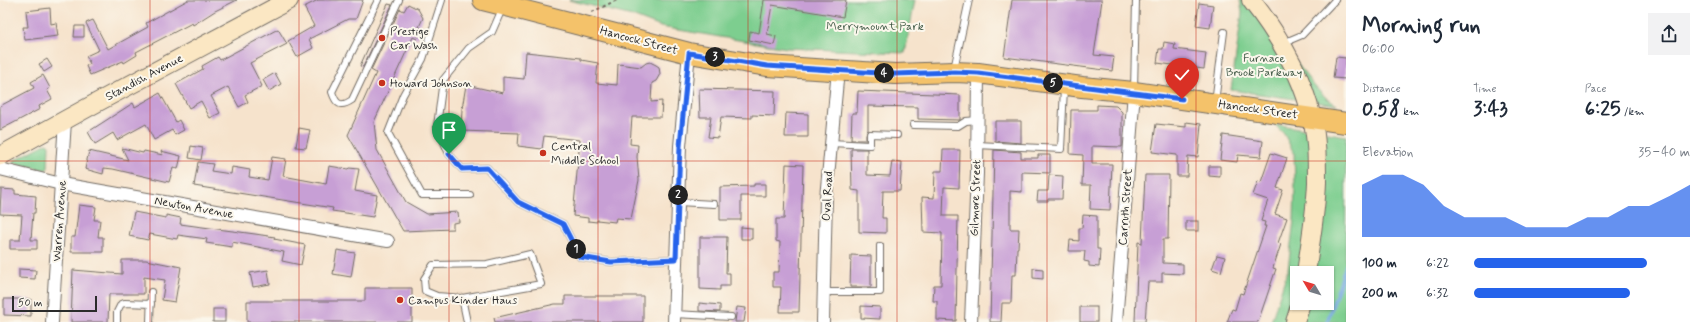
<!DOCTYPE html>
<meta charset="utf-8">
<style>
:root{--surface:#fff;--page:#f2f2f3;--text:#1f2937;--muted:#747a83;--accent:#2563eb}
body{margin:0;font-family:Mynerve,sans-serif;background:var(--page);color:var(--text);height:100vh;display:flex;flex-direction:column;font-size:15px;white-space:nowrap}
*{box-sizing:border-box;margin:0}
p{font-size:13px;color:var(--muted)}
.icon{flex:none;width:22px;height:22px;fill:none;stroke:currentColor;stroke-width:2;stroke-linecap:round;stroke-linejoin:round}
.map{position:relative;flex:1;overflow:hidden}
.details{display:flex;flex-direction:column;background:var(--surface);width:360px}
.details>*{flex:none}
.needle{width:26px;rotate:308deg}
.controls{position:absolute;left:1290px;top:266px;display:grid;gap:8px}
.controls a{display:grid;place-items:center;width:44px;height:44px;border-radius:0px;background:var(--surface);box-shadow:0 1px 3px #0004;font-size:20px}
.scale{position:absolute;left:12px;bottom:10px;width:85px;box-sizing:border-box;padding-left:4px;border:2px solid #2b2b2b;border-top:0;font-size:11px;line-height:14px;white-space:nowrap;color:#2b2b2b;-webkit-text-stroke:3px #fbf7ec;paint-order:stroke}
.pin{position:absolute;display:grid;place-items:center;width:34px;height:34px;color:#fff;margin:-41px -17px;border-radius:50% 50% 50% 0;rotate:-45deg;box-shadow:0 0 4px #0007}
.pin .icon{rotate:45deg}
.km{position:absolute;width:20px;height:20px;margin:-10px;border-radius:50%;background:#222;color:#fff;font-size:11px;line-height:20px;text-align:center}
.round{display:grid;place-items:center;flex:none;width:42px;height:42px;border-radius:0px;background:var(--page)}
.head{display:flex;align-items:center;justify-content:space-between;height:68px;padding:0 16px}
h1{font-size:22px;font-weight:700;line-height:30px}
.metrics{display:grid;grid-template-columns:repeat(3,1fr);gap:6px;height:68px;padding:4px 16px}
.metrics div{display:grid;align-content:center}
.metrics b{font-size:20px;font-weight:700}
.metrics small{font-size:11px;font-weight:400}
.metrics p{font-size:11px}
.chart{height:112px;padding:8px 16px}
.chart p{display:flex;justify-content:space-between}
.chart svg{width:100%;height:72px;margin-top:4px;fill:var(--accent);opacity:.7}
ul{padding:0 16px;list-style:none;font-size:13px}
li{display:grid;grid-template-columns:64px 48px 1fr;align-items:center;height:30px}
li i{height:10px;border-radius:5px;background:var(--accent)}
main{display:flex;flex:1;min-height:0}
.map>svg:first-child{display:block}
.green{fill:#7dce8f;stroke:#547c5d;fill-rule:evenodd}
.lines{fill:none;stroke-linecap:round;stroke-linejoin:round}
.stream{stroke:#76a9e2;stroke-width:3.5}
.building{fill:#c79fd5}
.lane-casing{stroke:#726b63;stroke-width:8}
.street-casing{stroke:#726b63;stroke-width:14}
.secondary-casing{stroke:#726b63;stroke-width:20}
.primary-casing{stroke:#726b63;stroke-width:22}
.path{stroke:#726b63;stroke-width:2;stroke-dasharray:3 3;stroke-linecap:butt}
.lane{stroke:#fff;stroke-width:6}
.street{stroke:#fff;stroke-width:12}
.secondary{stroke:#fbe7c3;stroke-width:18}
.primary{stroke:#f4c26a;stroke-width:20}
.route-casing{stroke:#fff;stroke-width:8}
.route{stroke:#2563eb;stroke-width:5}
.grid{fill:none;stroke:#c8321e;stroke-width:1;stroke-opacity:0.55}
.poi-dot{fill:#c8321e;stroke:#fbf7ec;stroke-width:1.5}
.labels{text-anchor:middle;stroke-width:4;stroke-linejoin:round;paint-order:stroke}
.park-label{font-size:12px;fill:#445c49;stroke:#fbf7ec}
.poi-label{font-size:12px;fill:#2b2b2b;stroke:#fbf7ec;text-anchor:start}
.street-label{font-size:12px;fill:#2b2b2b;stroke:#fbf7ec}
</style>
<main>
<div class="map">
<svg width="1346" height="322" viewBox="0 0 1346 322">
<rect width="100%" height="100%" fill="#fbf7ec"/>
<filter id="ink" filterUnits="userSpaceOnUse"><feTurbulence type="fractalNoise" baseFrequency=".025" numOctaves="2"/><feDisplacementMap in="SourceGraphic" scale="8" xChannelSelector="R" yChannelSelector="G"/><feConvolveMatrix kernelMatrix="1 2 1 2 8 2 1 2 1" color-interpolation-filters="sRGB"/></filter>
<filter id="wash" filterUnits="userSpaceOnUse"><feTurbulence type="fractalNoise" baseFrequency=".012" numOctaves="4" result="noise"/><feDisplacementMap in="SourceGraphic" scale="16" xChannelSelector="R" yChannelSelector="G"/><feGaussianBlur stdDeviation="0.9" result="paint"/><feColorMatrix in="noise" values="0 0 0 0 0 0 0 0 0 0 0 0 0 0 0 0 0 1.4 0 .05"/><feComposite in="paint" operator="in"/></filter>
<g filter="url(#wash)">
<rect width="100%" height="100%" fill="#f6e3cc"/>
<g class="green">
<polygon points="569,0 915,0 905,53 787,48 732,39 661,27 632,16"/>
<path d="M1240 0H1259C1278 30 1306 89 1337 105L1231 90 1242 13Z"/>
<path d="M1274 124 1346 136 1345 322H1271L1288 269 1294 220 1295 184 1294 153 1284 134ZM1297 273H1327V303H1297Z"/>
<polygon points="47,143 49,145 48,168 46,170 13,163 13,161"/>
</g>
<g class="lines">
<polyline class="stream" points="1327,322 1346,265"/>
</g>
<g id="blocks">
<g class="building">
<polygon points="188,0 237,0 215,11 193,25 192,23 136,52 137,55 124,63 123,61 90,75 86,66 90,64 86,56 99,50 86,23 93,20 108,49 148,27 146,23"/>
<polygon points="318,0 363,0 356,19 348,19 309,39 313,48 297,57 288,41 314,26 304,7"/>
<polygon points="764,0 846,0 843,17 772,5 767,34 776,36 774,45 749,40 750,31 759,33"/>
<polygon points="1012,0 1102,0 1094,55 1114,57 1112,71 1004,57"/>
<polygon points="1199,3 1213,5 1210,28 1196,26"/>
<polygon points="388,4 392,5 363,67 360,66"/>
<polygon points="408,4 418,9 423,18 419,27 422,28 417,39 413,37 374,122 377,150 406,202 427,214 458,212 459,222 453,223 453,229 403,231 348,135 376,73 371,70 400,9 404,11"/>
<polygon points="50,8 51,24 56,23 58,36 25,40 23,27 28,27 26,11"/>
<polygon points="75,26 84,26 84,37 74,37"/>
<polygon points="278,29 287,44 250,63 262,86 245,95 248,102 239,107 228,87 211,96 220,113 210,118 201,101 189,108 176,84 203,69 202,66 218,57 220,60"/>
<polygon points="1164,42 1175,44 1174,49 1206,53 1204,69 1157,63 1159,49 1163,49"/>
<polygon points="526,52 581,58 581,60 598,63 596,83 617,85 618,64 641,67 646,63 650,62 656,65 659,67 660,74 656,81 652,83 651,102 662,101 661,117 632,117 630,144 638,145 637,157 639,180 631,219 616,218 615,222 597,220 597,222 588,221 588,218 573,216 580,140 544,136 542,149 518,146 519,133 461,131 462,109 466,85 503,93 503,77 524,79"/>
<polygon points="1336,57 1346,58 1346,79 1333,78"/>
<polygon points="47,59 52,67 44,72 39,64"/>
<polygon points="275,73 281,84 269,91 263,80"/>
<polygon points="43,75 50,88 47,90 52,99 39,106 40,109 0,130 0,106 34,88 31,82"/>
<polygon points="699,89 775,91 774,116 752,115 752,118 721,117 718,138 708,137 711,117 700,117"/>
<polygon points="858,91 960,95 960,120 918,119 918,107 868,106 868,130 866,134 866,140 851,140 852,113 857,113"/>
<polygon points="160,93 176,122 179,120 184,130 175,135 172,130 154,140 146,124 117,140 113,133 95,144 88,132 133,103 135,107"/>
<polygon points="1097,105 1116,106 1122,112 1122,147 1092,146 1092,164 1112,164 1110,210 1090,209 1091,185 1082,185 1083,155 1070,154 1071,110 1097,110"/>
<polygon points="786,113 808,114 808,137 785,137"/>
<polygon points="995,121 1021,121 1021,143 995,141"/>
<polygon points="1186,122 1201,124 1198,157 1188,156 1187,176 1177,176 1177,155 1152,152 1156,124 1186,127"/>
<polygon points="299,128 310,130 306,148 296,147"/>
<polygon points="1223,135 1263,141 1261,157 1238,155 1237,162 1220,160"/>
<polygon points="191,146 203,148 201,160 189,158"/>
<polygon points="122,148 143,153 144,151 163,155 161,151 181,156 178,169 173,168 169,182 113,169 104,168 103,174 85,169 89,151 128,160"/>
<polygon points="851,149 867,149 867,175 890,176 892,161 902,162 900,191 883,191 882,218 886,218 886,233 859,232 859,191 852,190"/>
<polygon points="943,150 960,150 959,188 944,187 943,216 958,216 956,321 937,320 937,301 933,301 934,285 941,285 942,233 923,232 922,197 934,198 935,171 942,171"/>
<polygon points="994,150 1021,152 1021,158 1038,158 1038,155 1050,155 1050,173 1022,172 1022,192 1010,191 1010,229 1019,229 1018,248 1017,248 1016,275 1012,275 1011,303 1002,303 1001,322 990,322"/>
<polygon points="1271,153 1287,158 1277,188 1283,190 1275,214 1287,218 1278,243 1281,244 1273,268 1276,269 1258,322 1227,322 1232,309 1235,310 1240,293 1243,294 1266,226 1264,226 1265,222 1261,221 1268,200 1253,195 1258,181 1261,182"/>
<polygon points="272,157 286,159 283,176 326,184 329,166 348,169 349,168 359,169 355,191 377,195 373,217 332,211 333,208 194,186 198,162 213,164 211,171 231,174 232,167 250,170 249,177 268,180"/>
<polygon points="786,164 803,165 799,312 780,312 781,287 773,287 773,272 779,272 780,242 776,241 776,219 784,219"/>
<polygon points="1209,166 1220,166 1220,177 1209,176"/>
<polygon points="1049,175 1063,176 1062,199 1048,199 1048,201 1037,201 1038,191 1048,191"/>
<polygon points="1145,175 1169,175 1168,239 1163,239 1163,263 1183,264 1183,274 1162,273 1162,282 1148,282 1145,322 1135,322 1138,242 1142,243"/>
<polygon points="754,184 765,184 765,196 741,196 741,220 720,220 720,187 754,186"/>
<polygon points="1,189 15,190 15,194 36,196 35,213 33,213 31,240 37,240 37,249 10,249 10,240 20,240 22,215 0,214"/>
<polygon points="79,205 96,207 94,220 100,220 98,237 103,237 103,252 71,252 71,237 75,237"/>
<polygon points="134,212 166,218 166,215 181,218 180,224 255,234 275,237 274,239 305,245 301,265 282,261 284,252 232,242 232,247 206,243 207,239 178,235 177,239 150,234 148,240 129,236"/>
<polygon points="1083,215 1097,216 1097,249 1100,249 1099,267 1089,266 1089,262 1084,261 1085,251 1069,251 1070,240 1079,241 1079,228 1082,228"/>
<rect x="1186" y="221" width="12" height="10"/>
<polygon points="741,227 752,228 752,239 741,239"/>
<polygon points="700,237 727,237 726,273 730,273 730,286 720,286 720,290 700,289"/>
<polygon points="337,250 355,253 351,277 333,274"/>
<polygon points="851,255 871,256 871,287 850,287"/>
<polygon points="1217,255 1225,257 1221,272 1212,269"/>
<polygon points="122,260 146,260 181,267 175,302 162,300 165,280 144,277 144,294 109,294 108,322 71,322 73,270 122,274"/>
<polygon points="1033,268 1043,269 1043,279 1033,278"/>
<polygon points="19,269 36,270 35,279 19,278"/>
<polygon points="268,270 270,284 253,287 250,273"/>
<polygon points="365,288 412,288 412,322 247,322 247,301 365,301"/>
<polygon points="565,296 643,296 643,322 495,322 494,318 555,304 565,304"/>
<polygon points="4,299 31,299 31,316 4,315"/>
<polygon points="699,303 720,305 720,312 699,311"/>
<polygon points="861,306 880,307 880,319 861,318"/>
<polygon points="737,307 746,308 744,322 735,322"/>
<rect x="1080" y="307" width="17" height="15"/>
<rect x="213" y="309" width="12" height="13"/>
</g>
</g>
</g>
<g filter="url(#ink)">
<use href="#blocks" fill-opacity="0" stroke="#726b63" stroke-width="1"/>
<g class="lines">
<g class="lane-casing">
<g id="lane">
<path d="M378 0 332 92C336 104 340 108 352 100L399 0"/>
<polyline points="442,0 423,59 403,95 388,133 422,195 470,195"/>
<polyline points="502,9 492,32 469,48 443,80 437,126 449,154 462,169 487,168 518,202 563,224 580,257 611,262 676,259"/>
<polyline points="1283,43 1302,35 1335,0"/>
<polyline points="954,69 969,0"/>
<polyline points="1134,90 1136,0"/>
<polyline points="1215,102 1224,32"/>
<polyline points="913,125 958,126 966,121 978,120"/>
<polyline points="831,143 869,145 870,145 870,134 897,135"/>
<polyline points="977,145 1061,149 1064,88"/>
<polyline points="678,202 714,204"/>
<polygon points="530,254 541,284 462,298 437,296 425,291 424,279 433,265 487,264"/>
<polyline points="824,292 880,292 880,246"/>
<polyline points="462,298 467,322"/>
<polyline points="674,314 731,317"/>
<polyline points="117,322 117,312 121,304 125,303 151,304"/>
<polyline points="150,322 151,292"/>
</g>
</g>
<g class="street-casing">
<g id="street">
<polyline points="0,169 61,184 388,241"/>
<polyline points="52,322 65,121"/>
<polyline points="674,322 680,146 689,53"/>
<polyline points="823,322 826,198 838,70"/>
<polyline points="971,322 977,173 978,73"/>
<polyline points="1116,322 1134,92"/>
</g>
</g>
<g class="secondary-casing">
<g id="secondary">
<path d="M1251 0C1278 34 1302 75 1312 118 1317 139 1317 161 1317 182 1316 212 1310 244 1306 273"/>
<polyline points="0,156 96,103 289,0"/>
<polyline points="1295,322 1301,303"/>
</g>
</g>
<g class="primary-casing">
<polyline id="primary" points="483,0 689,53 767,66 895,74 954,72 978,73 1082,87 1134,92 1346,123"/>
</g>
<polyline class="path" points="592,12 617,0"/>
<use href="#lane" class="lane"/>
<use href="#street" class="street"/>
<use href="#secondary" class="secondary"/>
<use href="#primary" class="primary"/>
</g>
</g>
<g class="lines" filter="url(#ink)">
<g class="route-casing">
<polyline id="route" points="449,154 462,169 487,168 518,202 563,224 580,257 611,262 676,259 680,146 689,53 767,66 895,74 954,72 978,73 1182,99"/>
</g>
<use href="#route" class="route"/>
</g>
<path class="grid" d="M150 0V322M299 0V322M449 0V322M598 0V322M748 0V322M897 0V322M1047 0V322M1196 0V322M0 161H1346"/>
<g class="poi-dot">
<circle cx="382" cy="38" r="4"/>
<circle cx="382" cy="83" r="4"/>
<circle cx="543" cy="153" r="4"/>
<circle cx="400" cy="300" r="4"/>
</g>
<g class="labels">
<g class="park-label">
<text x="875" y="30">Merrymount Park</text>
<text x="1264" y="62">Furnace<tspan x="1264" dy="14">Brook Parkway</tspan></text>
</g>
<g class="poi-label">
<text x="390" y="35">Prestige<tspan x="390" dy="14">Car Wash</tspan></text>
<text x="390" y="87">Howard Johnson</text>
<text x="551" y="150">Central<tspan x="551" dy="14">Middle School</tspan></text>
<text x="408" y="304">Campus Kinder Haus</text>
</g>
<g class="street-label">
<text transform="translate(639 40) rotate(15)" y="4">Hancock Street</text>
<text transform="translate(144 77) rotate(-28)" y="4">Standish Avenue</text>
<text transform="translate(1258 109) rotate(8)" y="4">Hancock Street</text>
<text transform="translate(827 196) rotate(-87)" y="4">Oval Road</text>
<text transform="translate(975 198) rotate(-88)" y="4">Gilmore Street</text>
<text transform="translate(194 207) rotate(10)" y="4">Newton Avenue</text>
<text transform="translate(1125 207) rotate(-86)" y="4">Carruth Street</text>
<text transform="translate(59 221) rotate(-86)" y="4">Warren Avenue</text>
</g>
</g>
</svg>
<div class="controls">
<a><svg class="needle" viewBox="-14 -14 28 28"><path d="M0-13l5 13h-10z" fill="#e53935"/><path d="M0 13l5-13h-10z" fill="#747a83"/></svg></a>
</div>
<div class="scale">50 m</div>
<div class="pin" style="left:449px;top:154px;background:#1e9e55"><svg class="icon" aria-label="arrive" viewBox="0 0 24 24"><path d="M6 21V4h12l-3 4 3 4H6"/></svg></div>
<div class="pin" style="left:1182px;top:99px;background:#d93025"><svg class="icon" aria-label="check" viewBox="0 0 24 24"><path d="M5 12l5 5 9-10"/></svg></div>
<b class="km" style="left:576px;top:249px">1</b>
<b class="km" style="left:678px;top:195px">2</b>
<b class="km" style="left:715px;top:57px">3</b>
<b class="km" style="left:884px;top:73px">4</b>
<b class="km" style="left:1053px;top:83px">5</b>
</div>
<section class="details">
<div class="head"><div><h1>Morning run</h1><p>06:00</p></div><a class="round"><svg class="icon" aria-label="share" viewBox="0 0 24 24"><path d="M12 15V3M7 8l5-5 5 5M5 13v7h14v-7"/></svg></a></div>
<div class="metrics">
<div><p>Distance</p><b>0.58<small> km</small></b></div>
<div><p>Time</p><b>3:43</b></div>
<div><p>Pace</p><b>6:25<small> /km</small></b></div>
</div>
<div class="chart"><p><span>Elevation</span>35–40 m</p>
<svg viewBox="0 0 160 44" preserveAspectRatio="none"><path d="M0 44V12L10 6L20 6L30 12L40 25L50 32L60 32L70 32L80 38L90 38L100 38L110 32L120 32L130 25L140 25L150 19L160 12V44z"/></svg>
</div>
<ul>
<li><b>100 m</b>6:22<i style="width:80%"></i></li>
<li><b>200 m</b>6:32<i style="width:72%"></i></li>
</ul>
</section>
</main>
